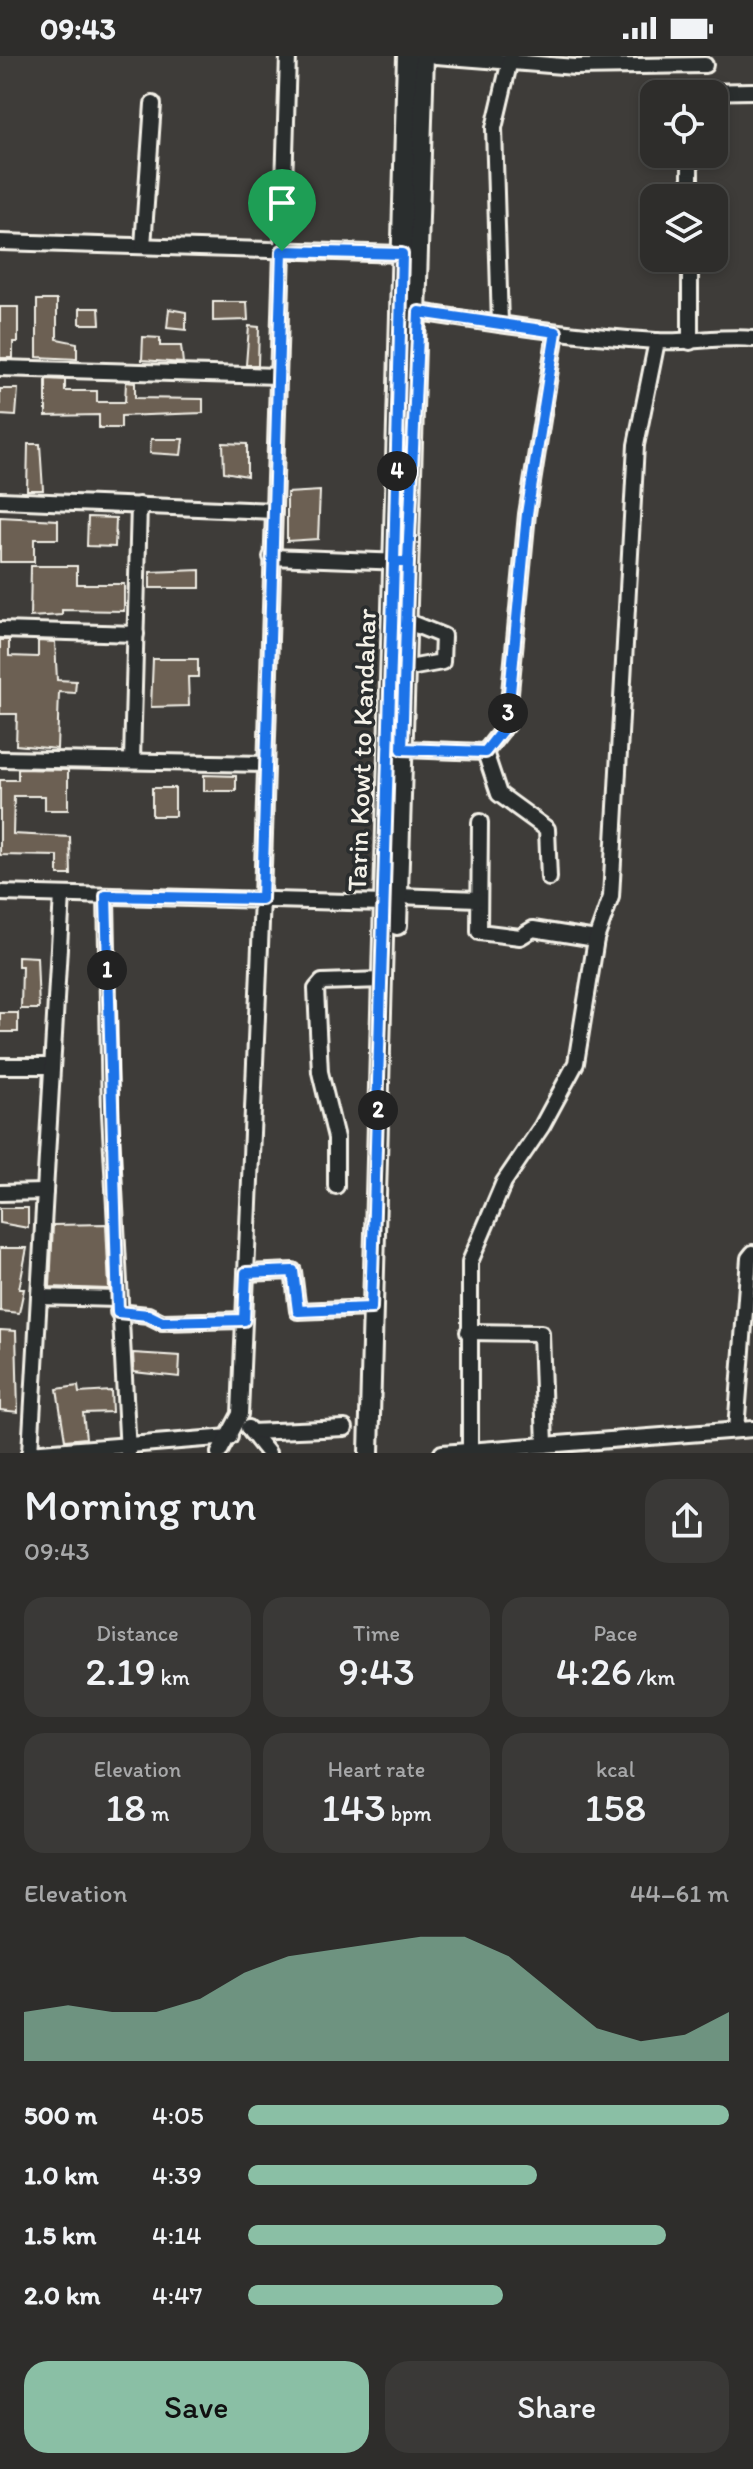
<!DOCTYPE html>
<meta charset="utf-8">
<style>
:root{--surface:#2e2d2b;--page:#3a3937;--text:#f1f3f6;--muted:#a7a8a9;--line:#494947;--accent:#8abfa5}
body{margin:0;font-family:Itim,sans-serif;background:var(--page);color:var(--text);height:100vh;display:flex;flex-direction:column;font-size:30px;white-space:nowrap}
*{box-sizing:border-box;margin:0}
p{font-size:26px;color:var(--muted)}
.icon{flex:none;width:44px;height:44px;fill:none;stroke:currentColor;stroke-width:2;stroke-linecap:round;stroke-linejoin:round}
.map{position:relative;height:1397px;overflow:hidden}
.side{display:flex;flex-direction:column;background:var(--surface);flex:1}
.side>*{flex:none}
.controls{position:absolute;left:640px;top:24px;display:grid;gap:16px}
.controls a{display:grid;place-items:center;width:88px;height:88px;border-radius:16px;background:var(--surface);box-shadow:0 4px 12px #0003,0 0 0 2px var(--line);font-size:40px}
.pin{position:absolute;display:grid;place-items:center;width:68px;height:68px;color:#fff;margin:-82px -34px;border-radius:50% 50% 50% 0;rotate:-45deg;box-shadow:0 0 8px #0007}
.pin .icon{rotate:45deg}
.km{position:absolute;width:40px;height:40px;margin:-20px;border-radius:50%;background:#222;color:#fff;font-size:22px;line-height:40px;text-align:center}
.round{display:grid;place-items:center;flex:none;width:84px;height:84px;border-radius:24px;background:var(--page)}
.headline{display:flex;align-items:center;justify-content:space-between;height:136px;padding:0 24px}
h1{font-size:44px;font-weight:600;line-height:60px}
.metrics{display:grid;grid-template-columns:repeat(3,1fr);gap:12px;height:136px;padding:8px 24px}
.metrics div{display:grid;align-content:center;border-radius:20px;background:var(--page);text-align:center}
.metrics b{font-size:40px;font-weight:600}
.metrics small{font-size:22px;font-weight:400}
.metrics p{font-size:22px}
.chart{height:224px;padding:16px 24px}
.chart p{display:flex;justify-content:space-between}
.chart svg{width:100%;height:144px;margin-top:8px;fill:var(--accent);opacity:.7}
.action{display:flex;gap:16px;margin-top:auto;padding:16px 24px}
.action a{flex:1;height:92px;border-radius:24px;background:var(--accent);color:#111;font-size:32px;font-weight:600;line-height:92px;text-align:center}
.action a+a{background:var(--page);color:var(--text)}
ul{padding:0 24px;list-style:none;font-size:26px}
li{display:grid;grid-template-columns:128px 96px 1fr;align-items:center;height:60px}
li i{height:20px;border-radius:10px;background:var(--accent)}
.status{display:flex;justify-content:space-between;align-items:center;height:56px;padding:0 40px;background:var(--surface);direction:ltr}
.status svg{height:22px;fill:currentColor}
.map>svg:first-child{display:block}
.building{fill:#6c6053;stroke:#f4f1e8;stroke-width:2}
.lines{fill:none;stroke-linecap:round;stroke-linejoin:round}
.minor-casing{stroke:#f4f1e8;stroke-width:20}
.major-casing{stroke:#f4f1e8;stroke-width:24}
.minor{stroke:#2a2d2e;stroke-width:14}
.major{stroke:#2a2d2e;stroke-width:18}
.route-casing{stroke:#fff;stroke-width:16}
.route{stroke:#1a73e8;stroke-width:10}
.labels{text-anchor:middle;stroke-width:7;stroke-linejoin:round;paint-order:stroke}
.street-label{font-size:28px;fill:#f4f1e8;stroke:#2a2d2e}
</style>
<div class="status"><b>09:43</b><svg viewBox="0 0 49 12"><path d="M0 12V9h3v3zM5 12V6h3v6zM10 12V3h3v9zM15 12V0h3v12zM26 1h20v11H26zM47 4h2v5h-2z"/></svg></div>
<div class="map">
<svg width="753" height="1397" viewBox="0 0 753 1397">
<rect width="100%" height="100%" fill="#3e3c39"/>
<filter id="ink" filterUnits="userSpaceOnUse"><feTurbulence type="fractalNoise" baseFrequency=".0125" numOctaves="2"/><feDisplacementMap in="SourceGraphic" scale="16" xChannelSelector="R" yChannelSelector="G"/><feConvolveMatrix kernelMatrix="1 2 1 2 8 2 1 2 1" color-interpolation-filters="sRGB"/></filter>
<g filter="url(#ink)">
<g class="building">
<polygon points="37,244 57,244 57,283 77,287 77,303 37,301"/>
<polygon points="213,246 247,246 248,264 213,265"/>
<polygon points="0,251 18,251 18,286 13,286 13,302 0,302"/>
<polygon points="80,252 99,252 100,268 80,268"/>
<polygon points="169,253 186,256 186,274 167,272"/>
<polygon points="249,270 259,271 258,309 246,309"/>
<polygon points="143,281 160,282 160,290 181,290 183,307 142,304"/>
<polygon points="46,323 65,324 65,335 97,335 97,346 125,346 126,326 135,327 135,342 203,343 203,357 121,360 121,372 99,372 99,359 46,360"/>
<polygon points="0,333 18,333 16,360 0,359"/>
<polygon points="151,383 183,383 181,399 150,397"/>
<polygon points="223,387 247,388 247,420 224,416"/>
<polygon points="28,388 40,388 43,434 27,434"/>
<polygon points="320,435 318,483 287,485 287,437"/>
<polygon points="0,461 58,464 58,483 34,483 34,506 0,506"/>
<polygon points="88,461 116,462 115,491 87,490"/>
<polygon points="31,510 77,510 77,528 124,528 124,555 62,554 62,559 30,561"/>
<polygon points="200,514 200,532 150,532 150,516"/>
<polygon points="0,584 9,584 9,600 38,601 38,585 55,586 57,624 76,625 75,637 59,636 57,693 16,689 17,658 0,658"/>
<polygon points="153,603 198,603 198,621 188,621 189,650 151,651"/>
<polygon points="18,713 68,714 68,754 45,754 45,740 14,740 13,778 70,781 71,819 58,819 58,800 0,799 0,724 18,724"/>
<polygon points="204,719 236,720 236,735 204,735"/>
<rect x="152" y="732" width="23" height="28"/>
<polygon points="18,900 37,901 39,953 21,953 22,910 18,910"/>
<rect x="0" y="957" width="18" height="19"/>
<polygon points="0,1152 28,1152 28,1172 0,1167"/>
<polygon points="106,1168 109,1233 50,1231 53,1169"/>
<polygon points="0,1192 27,1192 19,1233 24,1233 19,1257 0,1255"/>
<polygon points="0,1274 16,1275 18,1356 0,1354"/>
<polygon points="133,1297 180,1300 179,1321 134,1316"/>
<polygon points="78,1330 79,1337 111,1335 112,1356 83,1357 86,1382 65,1384 57,1333"/>
</g>
<g class="lines">
<g class="minor-casing">
<g id="minor">
<polyline points="436,0 575,11 705,9"/>
<polyline points="697,36 753,35"/>
<polyline points="690,98 690,142"/>
<polyline points="0,186 402,198"/>
<polyline points="143,190 153,48"/>
<polyline points="690,202 690,286"/>
<path d="M419 256C497 268 576 280 656 285 689 287 720 280 753 283"/>
<polyline points="500,268 494,72 511,0"/>
<polyline points="0,312 278,320"/>
<polyline points="0,444 274,455"/>
<polyline points="271,501 403,506"/>
<polyline points="0,574 136,578"/>
<polyline points="404,613 442,606 443,580 406,565"/>
<polyline points="402,693 485,696 507,668 527,458 556,276"/>
<polyline points="485,696 499,738 547,773 549,822"/>
<polyline points="0,703 266,708"/>
<polyline points="132,704 139,449"/>
<polyline points="480,766 479,876 520,881 533,873 596,883"/>
<polyline points="0,837 385,847"/>
<polyline points="106,840 110,1057 128,1397"/>
<polyline points="398,840 478,843"/>
<polyline points="0,1010 52,1010"/>
<polyline points="336,1130 336,1082 320,1016 316,933 322,926 382,924"/>
<polyline points="0,1137 45,1136"/>
<polyline points="246,1217 293,1215 298,1255 371,1252"/>
<polyline points="39,1241 118,1243"/>
<polyline points="118,1256 148,1259 162,1266 244,1264"/>
<polyline points="468,1276 541,1277 545,1389"/>
<polyline points="248,1372 268,1397"/>
<polyline points="736,1374 749,1202 753,1197"/>
<polyline points="251,1376 345,1372"/>
<polyline points="470,1395 470,1206 504,1126 542,1070 576,1007 596,883 611,841 636,389 657,285"/>
<polyline points="29,1397 230,1381"/>
<polyline points="30,1397 62,839"/>
<polyline points="219,1397 240,1358 262,843 288,0"/>
<polyline points="442,1397 753,1373"/>
</g>
</g>
<g class="major-casing">
<g id="major">
<polyline points="397,869 424,0"/>
<polyline points="369,1397 407,0"/>
</g>
</g>
<use href="#minor" class="minor"/>
<use href="#major" class="major"/>
</g>
</g>
<g class="lines" filter="url(#ink)">
<g class="route-casing">
<polyline id="route" points="282,195 262,843 106,840 118,1256 148,1259 162,1266 244,1264 246,1217 293,1215 298,1255 371,1252 394,506 408,506 402,693 485,696 507,668 527,458 556,276 419,256 408,506 394,506 402,198 282,195"/>
</g>
<use href="#route" class="route"/>
</g>
<g class="labels">
<g class="street-label">
<text transform="translate(361 694) rotate(-88)" y="10">Tarin Kowt to Kandahar</text>
</g>
</g>
</svg>
<div class="controls">
<a><svg class="icon" aria-label="locate" viewBox="0 0 24 24"><circle cx="12" cy="12" r="6"/><path d="M12 2v4M12 18v4M2 12h4M18 12h4"/></svg></a>
<a><svg class="icon" aria-label="layers" viewBox="0 0 24 24"><path d="M12 4l9 5-9 5-9-5zM3 14l9 5 9-5"/></svg></a>
</div>
<div class="pin" style="left:282px;top:195px;background:#1e9e55"><svg class="icon" aria-label="arrive" viewBox="0 0 24 24"><path d="M6 21V4h12l-3 4 3 4H6"/></svg></div>
<b class="km" style="left:107px;top:914px">1</b>
<b class="km" style="left:378px;top:1054px">2</b>
<b class="km" style="left:508px;top:657px">3</b>
<b class="km" style="left:397px;top:415px">4</b>
</div>
<section class="side">
<div class="headline"><div><h1>Morning run</h1><p>09:43</p></div><a class="round"><svg class="icon" aria-label="share" viewBox="0 0 24 24"><path d="M12 15V3M7 8l5-5 5 5M5 13v7h14v-7"/></svg></a></div>
<div class="metrics">
<div><p>Distance</p><b>2.19<small> km</small></b></div>
<div><p>Time</p><b>9:43</b></div>
<div><p>Pace</p><b>4:26<small> /km</small></b></div>
</div>
<div class="metrics">
<div><p>Elevation</p><b>18<small> m</small></b></div>
<div><p>Heart rate</p><b>143<small> bpm</small></b></div>
<div><p>kcal</p><b>158</b></div>
</div>
<div class="chart"><p><span>Elevation</span>44–61 m</p>
<svg viewBox="0 0 160 44" preserveAspectRatio="none"><path d="M0 44V29L10 27L20 29L30 29L40 25L50 17L60 12L70 10L80 8L90 6L100 6L110 12L120 23L130 34L140 38L150 36L160 29V44z"/></svg>
</div>
<ul>
<li><b>500 m</b>4:05<i style="width:100%"></i></li>
<li><b>1.0 km</b>4:39<i style="width:60%"></i></li>
<li><b>1.5 km</b>4:14<i style="width:87%"></i></li>
<li><b>2.0 km</b>4:47<i style="width:53%"></i></li>
</ul>
<div class="action"><a>Save</a><a>Share</a></div>
</section>
